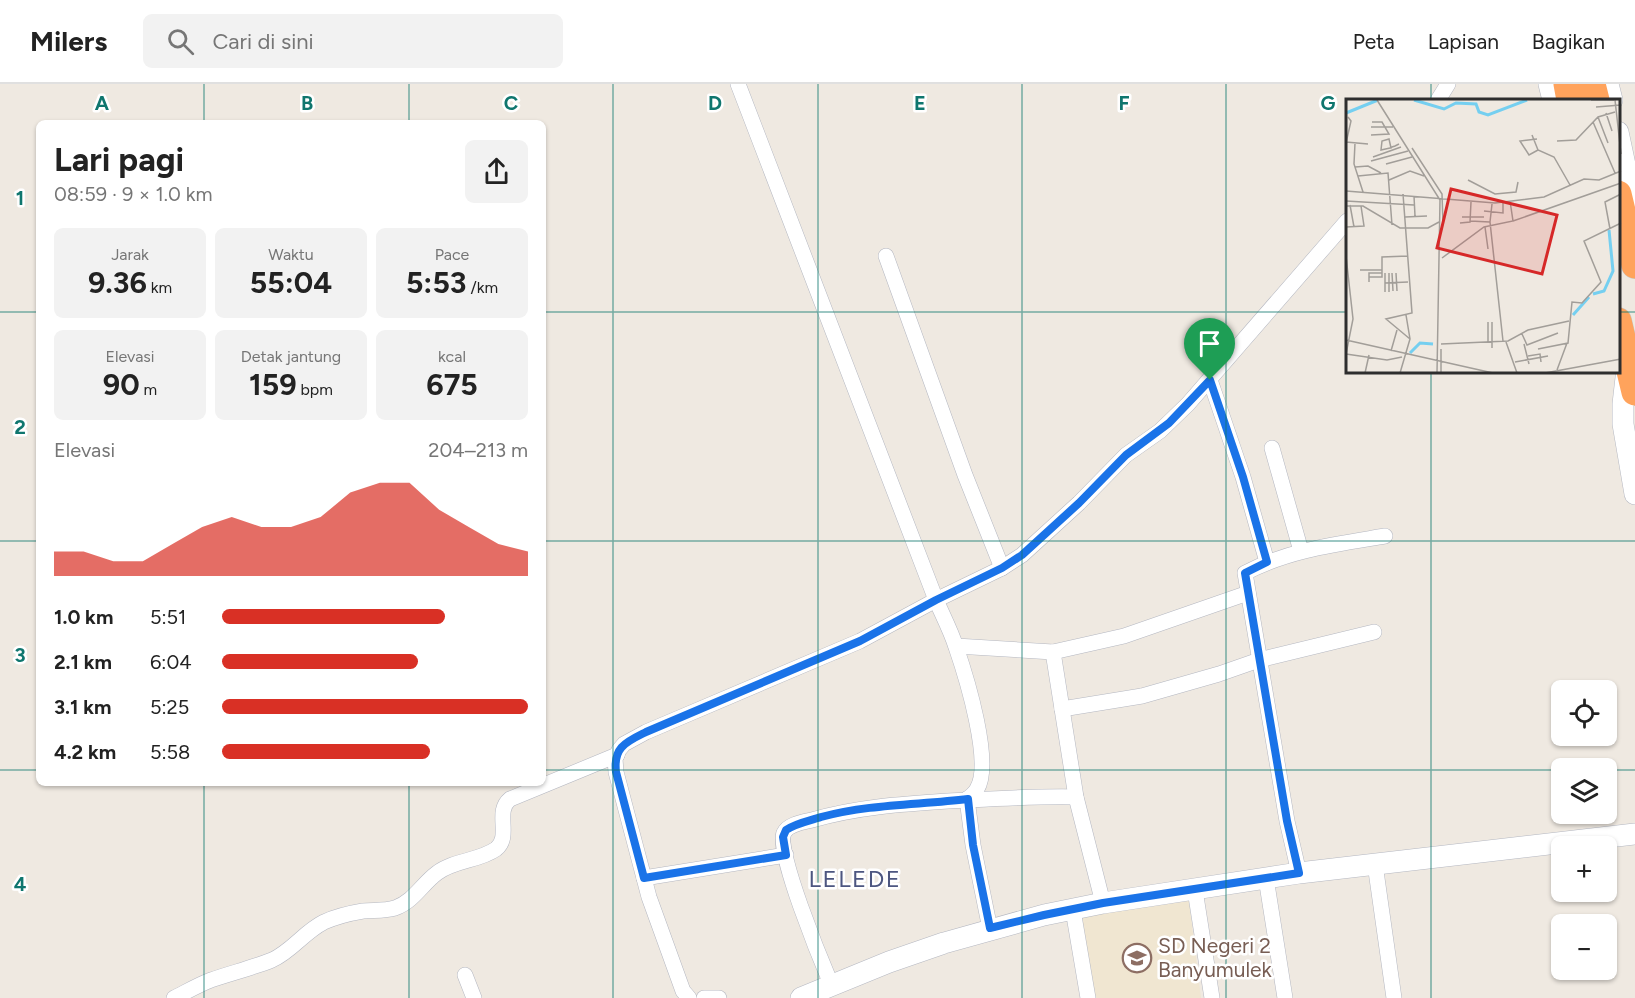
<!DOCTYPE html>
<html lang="id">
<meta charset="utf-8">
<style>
:root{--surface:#fff;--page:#f2f2f2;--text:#222;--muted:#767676;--line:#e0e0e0;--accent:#d93025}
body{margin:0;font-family:Figtree,sans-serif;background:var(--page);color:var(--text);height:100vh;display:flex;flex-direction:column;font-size:22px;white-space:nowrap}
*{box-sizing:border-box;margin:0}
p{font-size:20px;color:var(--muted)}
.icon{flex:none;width:33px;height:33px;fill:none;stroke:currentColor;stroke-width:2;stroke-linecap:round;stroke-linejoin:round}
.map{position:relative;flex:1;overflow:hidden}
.details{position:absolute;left:36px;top:36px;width:510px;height:666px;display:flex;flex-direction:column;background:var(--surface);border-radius:9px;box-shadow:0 2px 4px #0004}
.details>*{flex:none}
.fabs{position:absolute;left:1551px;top:596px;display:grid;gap:12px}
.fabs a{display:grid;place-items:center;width:66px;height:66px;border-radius:9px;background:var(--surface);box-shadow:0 2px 4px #0004;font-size:30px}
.pin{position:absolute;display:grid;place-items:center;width:51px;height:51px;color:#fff;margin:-62px -26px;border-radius:50% 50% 50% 0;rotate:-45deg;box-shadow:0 0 6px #0007}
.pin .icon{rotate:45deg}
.round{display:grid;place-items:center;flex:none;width:63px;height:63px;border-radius:9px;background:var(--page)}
.overview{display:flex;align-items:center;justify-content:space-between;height:102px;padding:0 18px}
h1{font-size:33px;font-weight:700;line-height:45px}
.metrics{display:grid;grid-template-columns:repeat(3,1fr);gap:9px;height:102px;padding:6px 18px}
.metrics div{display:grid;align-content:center;border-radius:9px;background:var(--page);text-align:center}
.metrics b{font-size:30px;font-weight:700}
.metrics small{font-size:16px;font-weight:400}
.metrics p{font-size:16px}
.chart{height:168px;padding:12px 18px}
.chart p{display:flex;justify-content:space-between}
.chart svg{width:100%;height:108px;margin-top:6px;fill:var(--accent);opacity:.7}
ul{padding:0 18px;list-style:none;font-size:20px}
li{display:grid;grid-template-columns:96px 72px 1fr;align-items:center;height:45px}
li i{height:15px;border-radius:8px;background:var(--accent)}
header{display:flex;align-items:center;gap:36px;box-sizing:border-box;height:84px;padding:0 30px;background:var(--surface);border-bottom:2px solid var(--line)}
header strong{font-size:28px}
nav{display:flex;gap:33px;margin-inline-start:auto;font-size:21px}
.search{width:420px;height:54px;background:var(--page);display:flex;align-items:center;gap:15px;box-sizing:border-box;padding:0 21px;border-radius:9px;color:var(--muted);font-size:22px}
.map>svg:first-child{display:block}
.education{fill:#f0e6d1}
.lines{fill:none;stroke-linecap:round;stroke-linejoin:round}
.street-casing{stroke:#b4b7c1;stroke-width:16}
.secondary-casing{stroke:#b4b7c1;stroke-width:22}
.highway-casing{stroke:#c9c9c9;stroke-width:28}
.street{stroke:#fff;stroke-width:15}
.secondary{stroke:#fff;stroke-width:21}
.highway{stroke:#ffa35c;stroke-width:27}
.route-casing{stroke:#fff;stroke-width:12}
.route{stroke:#1a73e8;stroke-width:8}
.grid{fill:none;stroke:#0f766e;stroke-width:1.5;stroke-opacity:0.55}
.labels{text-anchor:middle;stroke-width:5;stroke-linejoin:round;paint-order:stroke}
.education-label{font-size:21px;fill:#785e54;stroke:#fff;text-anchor:start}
.quarter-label{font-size:24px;letter-spacing:1.5px;fill:#4d5680;stroke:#fff}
.inset-river{fill:none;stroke:#75cff0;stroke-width:3}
.inset-road{fill:none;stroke:#a29e99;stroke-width:1.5}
.view{fill:#d62828;fill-opacity:0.15;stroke:#d62828;stroke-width:3}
.inset-edge{fill:none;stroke:#2e2e2e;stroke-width:3}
.grid-label{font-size:20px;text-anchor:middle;font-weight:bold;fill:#0f766e;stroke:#fff;stroke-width:5;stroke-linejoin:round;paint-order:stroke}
</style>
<header>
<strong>Milers</strong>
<div class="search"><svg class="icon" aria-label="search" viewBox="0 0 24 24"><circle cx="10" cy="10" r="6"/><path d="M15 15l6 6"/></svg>Cari di sini</div>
<nav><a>Peta</a><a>Lapisan</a><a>Bagikan</a></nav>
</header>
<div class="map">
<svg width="1635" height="914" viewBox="0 0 1635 914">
<rect width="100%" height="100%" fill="#efe9e1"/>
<polygon class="education" points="1189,817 1201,914 1083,914 1073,834"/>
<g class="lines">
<g class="street-casing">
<g id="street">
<path d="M738 0 936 516C943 532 951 547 956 563 966 592 993 679 977 705 975 709 971 712 967 715"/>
<polyline points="1438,16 1448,0"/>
<polyline points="886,172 965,391 1002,484"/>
<polyline points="1210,296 1243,393 1267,478"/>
<polyline points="1272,364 1301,467"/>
<polyline points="956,562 1053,568 1124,552 1248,509"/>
<polyline points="1053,568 1076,713 1103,819"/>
<polyline points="1062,625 1142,612 1219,590 1259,576 1374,548"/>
<polyline points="967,715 973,761 990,845"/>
<polyline points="1375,780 1394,914"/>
<path d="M1299 789 1287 737 1245 489C1288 466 1337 460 1385 452"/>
<polyline points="644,794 786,771"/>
<polyline points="1266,794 1285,914"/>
<polyline points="1195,806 1212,914"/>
<polyline points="1073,826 1088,914"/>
<polyline points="465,891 474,914"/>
<path d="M831 900C822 879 775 765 784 749 788 740 804 738 812 736 857 723 902 720 948 717 990 715 1033 712 1076 713"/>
<path d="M174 914C186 908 198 901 211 896 231 889 252 884 272 876 292 867 304 848 324 838 335 833 351 829 363 827 374 826 385 827 395 824 414 817 422 800 437 789 454 776 479 777 496 765 512 752 494 728 510 715L617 671"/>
<polyline points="689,914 683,907 649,813 616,688 615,675 619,666 624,660 646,648 860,557 936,516 1002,484 1022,471 1079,419 1126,371 1160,347 1188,320 1347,137"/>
<polyline points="704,914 719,914"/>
</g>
</g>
<g class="secondary-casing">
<g id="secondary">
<polyline points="1549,0 1553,16"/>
<polyline points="1608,0 1612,16"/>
<polyline points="1618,48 1631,109 1630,133"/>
<polyline points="1627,285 1623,320 1623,340 1635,410"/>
<polyline points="801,914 889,878 944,859 1044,831 1103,819 1299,789 1635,750"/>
</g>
</g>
<g class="highway-casing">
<g id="highway">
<polyline points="1567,0 1570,16"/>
<polyline points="1592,0 1596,16"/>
<polyline points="1618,110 1635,181"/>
<polyline points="1618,237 1635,308"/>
</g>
</g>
<use href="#street" class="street"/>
<use href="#secondary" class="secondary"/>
<use href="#highway" class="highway"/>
</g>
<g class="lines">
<g class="route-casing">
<path id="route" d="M1210 296 1243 393 1267 478 1245 489 1287 737 1299 789 1103 819 1044 831 990 844 973 761 968 715C918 721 869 720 821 733 809 737 796 739 786 746L783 753 786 771 644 794 616 688C613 663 626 658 646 648L860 557 936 516 1002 484 1022 471 1079 419 1126 371 1169 339Z"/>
</g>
<use href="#route" class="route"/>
</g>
<path class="grid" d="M204 0V39M409 0V39M613 0V914M818 0V914M1022 0V914M1226 0V914M1431 0V16M0 228H39M543 228H1347M1618 228H1635M1431 288V914M0 457H39M543 457H1635M0 686H39M543 686H1562M1606 686H1635M204 699V914M409 699V914"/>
<defs>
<g id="school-ring" transform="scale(1.5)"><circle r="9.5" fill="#fff" stroke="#8d6e63" stroke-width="1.5"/><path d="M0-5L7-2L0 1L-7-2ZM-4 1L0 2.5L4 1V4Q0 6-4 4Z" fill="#8d6e63"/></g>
</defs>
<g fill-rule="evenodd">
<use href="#school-ring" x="1137" y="874"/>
</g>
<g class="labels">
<g class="education-label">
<text x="1158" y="869">SD Negeri 2<tspan x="1158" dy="24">Banyumulek</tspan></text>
</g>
<g class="quarter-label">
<text x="855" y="803">LELEDE</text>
</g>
</g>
<g transform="translate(1346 15)">
<rect width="274" height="274" fill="#efe9e1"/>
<path class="inset-river" d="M68 1 98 10 110 4 130 5 133 13 142 16 181 1M0 14 32 1M247 195 258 192 267 172 263 131M227 216 243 198M64 254 74 244 87 245"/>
<path class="inset-road" d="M31 1 94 101 91 274M245 1H268M269 1 275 55M250 8 275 6M260 14 266 32M252 18 262 44M247 23 269 74M25 28H47M25 36 43 35 36 23H26M186 36 192 51 208 58 224 86M191 40 174 42 183 56 192 51M211 42 230 41 252 18 269 13M0 43 22 45M0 44 5 22 2 18M9 44 8 65 17 93M45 49 43 40 36 42 35 51 44 49H45L46 48 49 47 53 45M66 49 96 95 97 125M27 58 55 48M25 62 62 52M40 65 66 58M9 68 22 67 35 74M12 77 42 74 46 126M43 81 64 72 78 77M122 81 149 95 170 93 172 83M0 92 149 104 198 98 238 80 253 81 275 72M57 95 66 214 40 220 64 240M68 97 69 117M0 102 68 106M146 105 144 123 157 242M4 106 8 128M0 107H17L54 129H82L93 123M138 112 157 114V104M59 118 81 117M116 118H138M124 122 144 123M167 122 275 84M114 124 124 123 125 103M0 128 18 127 15 107M139 128 142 150M264 130 259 103 275 95M0 157 7 220 0 255M96 159 138 128 167 122 164 102M14 171H36M39 174V193M43 174V193M46 174 47 192M50 174 51 192M23 178H36V158L62 157M23 183V174H36M39 184 62 183M142 223V243M146 223V249M176 235 181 246 212 234M0 241 147 274M160 243 171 274M95 245 162 242 182 231 223 222M178 245 183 265M192 250 222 244 226 203 236 204 255 183 238 142 275 124M45 252 51 231M0 255 41 261 56 258M182 257 194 255 195 263M169 263 202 257M211 271 221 244M95 273V250M19 274 23 256M54 274 64 240 60 216M199 274 275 260"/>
<path class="view" d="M105 90 211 116 196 175 91 149Z"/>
<rect width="274" height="274" class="inset-edge"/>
</g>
<g class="grid-label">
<text x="102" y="26">A</text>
<text x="307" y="26">B</text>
<text x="511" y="26">C</text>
<text x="715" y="26">D</text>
<text x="920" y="26">E</text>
<text x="1124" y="26">F</text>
<text x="1328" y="26">G</text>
<text x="20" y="121">1</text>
<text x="20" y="350">2</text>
<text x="20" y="578">3</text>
<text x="20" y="807">4</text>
</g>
</svg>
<div class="fabs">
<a><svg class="icon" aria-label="locate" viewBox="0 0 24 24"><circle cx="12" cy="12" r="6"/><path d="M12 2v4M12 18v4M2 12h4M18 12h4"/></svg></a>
<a><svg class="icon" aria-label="layers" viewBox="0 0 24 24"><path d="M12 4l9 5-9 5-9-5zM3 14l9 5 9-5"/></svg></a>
<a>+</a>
<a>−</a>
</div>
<div class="pin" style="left:1210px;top:296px;background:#1e9e55"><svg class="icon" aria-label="arrive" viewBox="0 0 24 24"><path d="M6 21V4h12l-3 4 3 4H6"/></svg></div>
<section class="details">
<div class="overview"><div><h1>Lari pagi</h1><p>08:59 · 9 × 1.0 km</p></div><a class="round"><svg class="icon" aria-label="share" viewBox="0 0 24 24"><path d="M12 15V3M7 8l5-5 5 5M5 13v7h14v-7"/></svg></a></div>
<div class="metrics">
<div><p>Jarak</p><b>9.36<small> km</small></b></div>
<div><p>Waktu</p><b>55:04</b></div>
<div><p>Pace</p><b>5:53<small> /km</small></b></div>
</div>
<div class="metrics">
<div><p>Elevasi</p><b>90<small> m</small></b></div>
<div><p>Detak jantung</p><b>159<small> bpm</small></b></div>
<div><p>kcal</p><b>675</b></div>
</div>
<div class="chart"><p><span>Elevasi</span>204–213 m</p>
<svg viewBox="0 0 160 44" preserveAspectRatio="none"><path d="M0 44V34L10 34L20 38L30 38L40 31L50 24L60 20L70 24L80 24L90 20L100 10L110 6L120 6L130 17L140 24L150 31L160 34V44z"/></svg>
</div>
<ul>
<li><b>1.0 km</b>5:51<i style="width:73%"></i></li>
<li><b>2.1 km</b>6:04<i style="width:64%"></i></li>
<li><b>3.1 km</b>5:25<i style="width:100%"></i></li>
<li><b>4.2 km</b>5:58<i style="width:68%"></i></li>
</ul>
</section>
</div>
